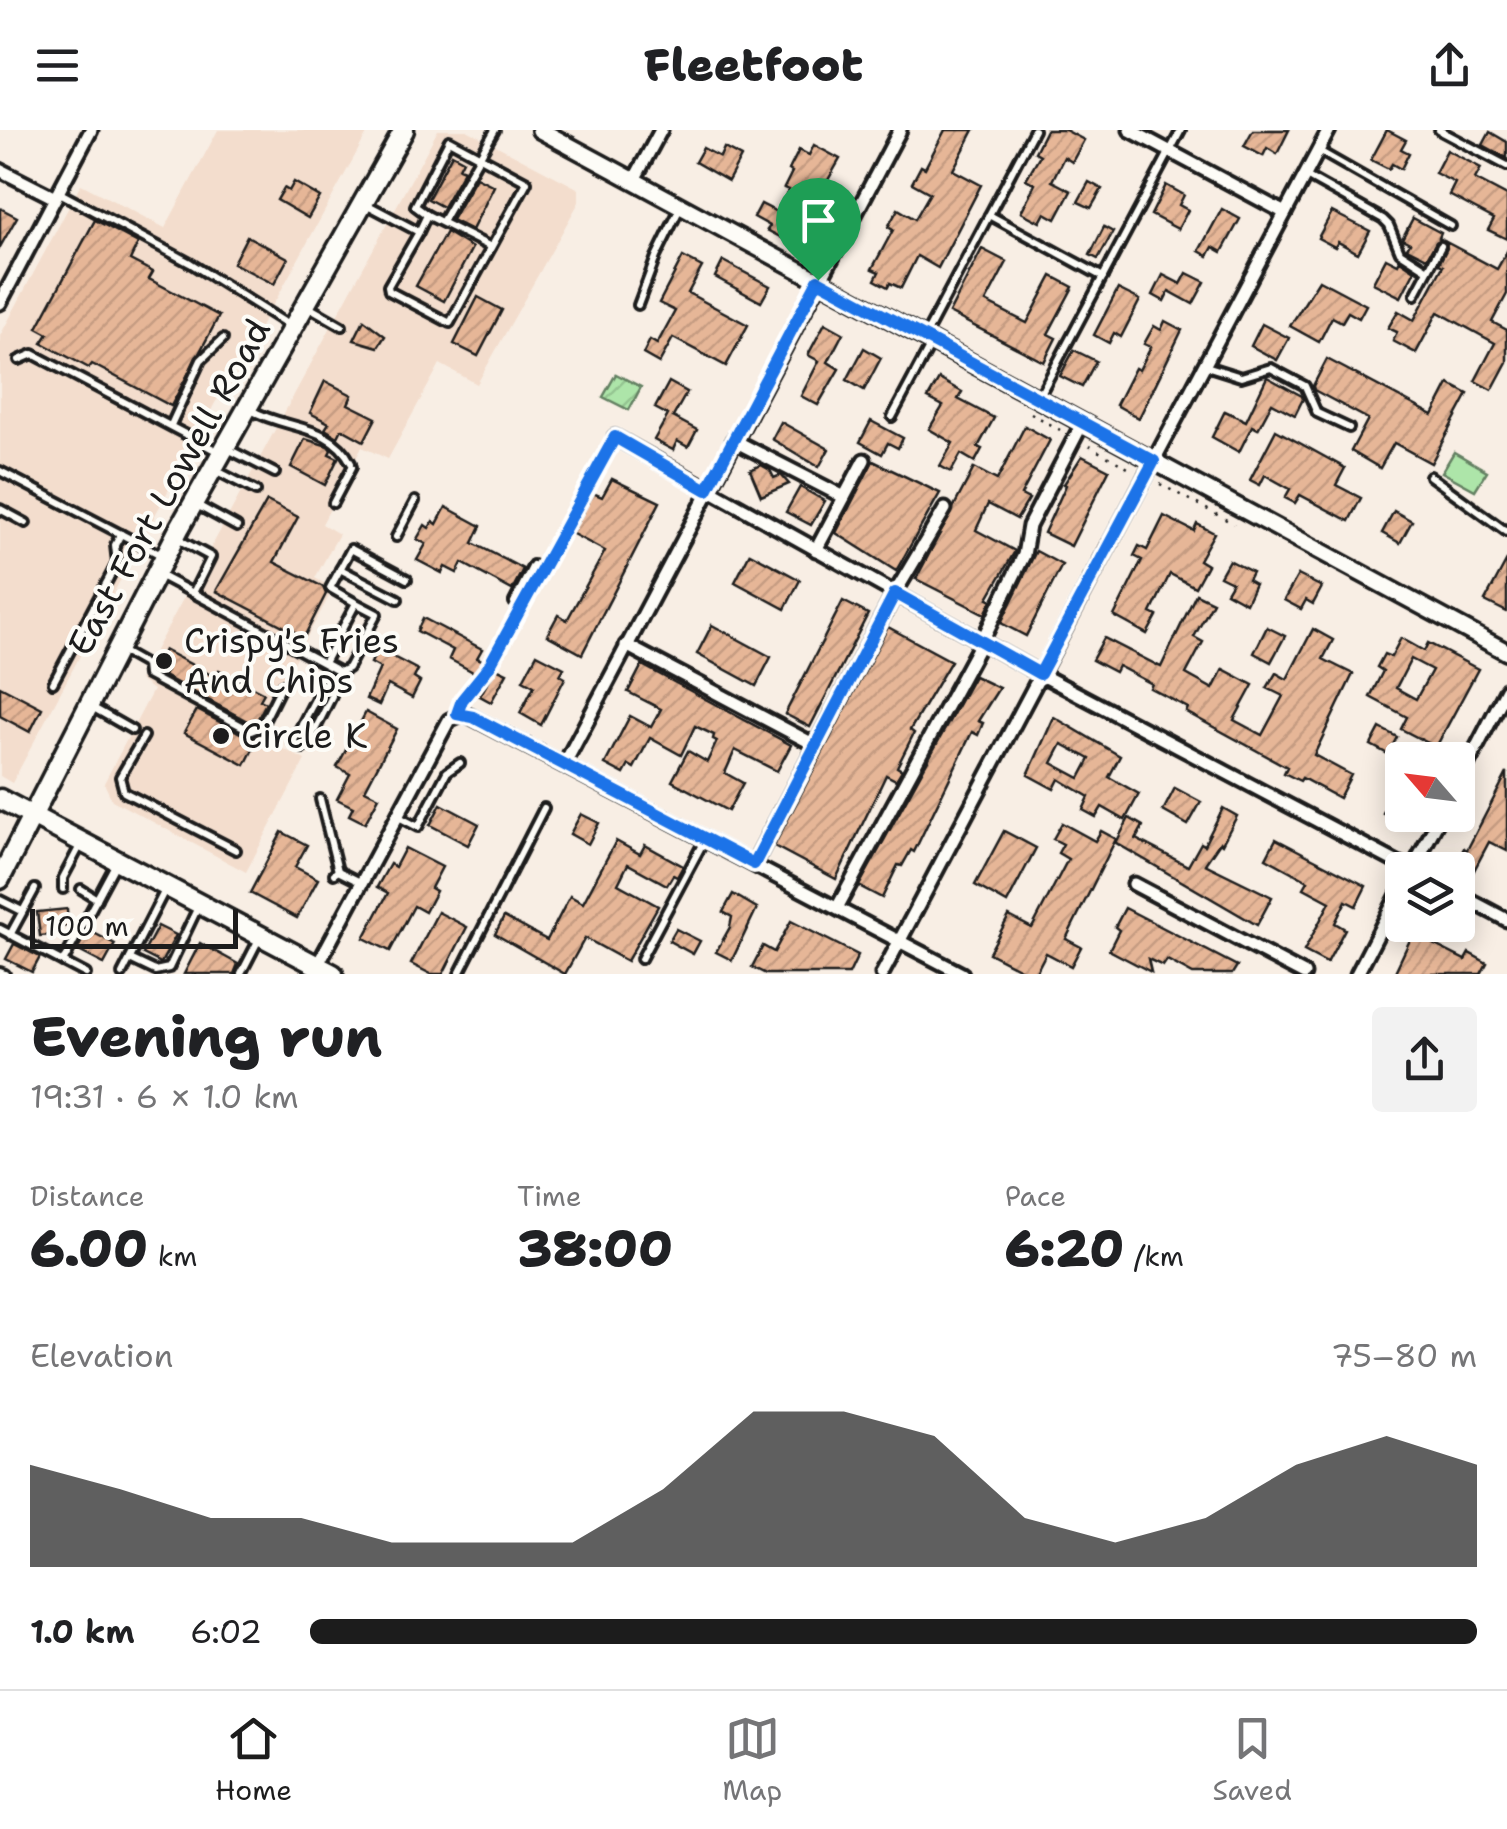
<!DOCTYPE html>
<meta charset="utf-8">
<style>
:root{--surface:#fff;--page:#f2f2f2;--text:#202124;--muted:#757577;--line:#e0e0e0;--accent:#1c1c1c}
body{margin:0;font-family:"Shantell Sans",sans-serif;background:var(--page);color:var(--text);height:100vh;display:flex;flex-direction:column;font-size:38px;white-space:nowrap}
*{box-sizing:border-box;margin:0}
p{font-size:32px;color:var(--muted)}
.icon{flex:none;width:55px;height:55px;fill:none;stroke:currentColor;stroke-width:2;stroke-linecap:round;stroke-linejoin:round}
.map{position:relative;height:844px;overflow:hidden}
.drawer{display:flex;flex-direction:column;background:var(--surface);flex:1}
.drawer>*{flex:none}
.needle{width:65px;rotate:298deg}
.fabs{position:absolute;left:1385px;top:612px;display:grid;gap:20px}
.fabs a{display:grid;place-items:center;width:90px;height:90px;border-radius:10px;background:var(--surface);box-shadow:0 5px 25px #0003;font-size:50px}
.scale{position:absolute;left:30px;bottom:25px;width:208px;box-sizing:border-box;padding-left:10px;border:5px solid #1c1c1c;border-top:0;font-size:28px;line-height:35px;white-space:nowrap;color:#1c1c1c;-webkit-text-stroke:8px #fdfcf7;paint-order:stroke}
.pin{position:absolute;display:grid;place-items:center;width:85px;height:85px;color:#fff;margin:-102px -42px;border-radius:50% 50% 50% 0;rotate:-45deg;box-shadow:0 0 10px #0007}
.pin .icon{rotate:45deg}
.round{display:grid;place-items:center;flex:none;width:105px;height:105px;border-radius:10px;background:var(--page)}
.summary{display:flex;align-items:center;justify-content:space-between;height:170px;padding:0 30px}
h1{font-size:55px;font-weight:800;line-height:75px}
.figures{display:grid;grid-template-columns:repeat(3,1fr);gap:15px;height:170px;padding:10px 30px}
.figures div{display:grid;align-content:center}
.figures b{font-size:50px;font-weight:800}
.figures small{font-size:28px;font-weight:400}
.figures p{font-size:28px}
.chart{height:280px;padding:20px 30px}
.chart p{display:flex;justify-content:space-between}
.chart svg{width:100%;height:180px;margin-top:10px;fill:var(--accent);opacity:.7}
ul{padding:0 30px;list-style:none;font-size:32px}
li{display:grid;grid-template-columns:160px 120px 1fr;align-items:center;height:75px}
li i{height:25px;border-radius:12px;background:var(--accent)}
header{display:flex;justify-content:space-between;align-items:center;height:130px;padding:0 30px;background:var(--surface);font-size:45px;font-weight:800}
.menu{display:flex;justify-content:space-around;align-items:center;height:140px;border-top:2px solid var(--line);background:var(--surface);font-size:28px;color:var(--muted)}
.menu a{display:grid;justify-items:center;gap:5px}
.menu .on{color:var(--accent)}
.map>svg:first-child{display:block}
.built{fill:#f3ddcd}
.garden{fill:url(#garden-furrows);stroke:#648062;stroke-width:2.5}
.pitch{fill:#ade5a9;stroke:#648062;stroke-width:2.5}
.building{fill:url(#building-hatch);stroke:#1c1c1c;stroke-width:2.5;fill-rule:evenodd}
.lines{fill:none;stroke-linecap:round;stroke-linejoin:round}
.service-casing{stroke:#1c1c1c;stroke-width:14}
.minor-casing{stroke:#1c1c1c;stroke-width:19}
.tertiary-casing{stroke:#1c1c1c;stroke-width:22}
.secondary-casing{stroke:#1c1c1c;stroke-width:25}
.path{stroke:#1c1c1c;stroke-width:2.5;stroke-dasharray:2.5 8;stroke-linecap:butt}
.service{stroke:#fdfcf7;stroke-width:6}
.minor{stroke:#fdfcf7;stroke-width:11}
.tertiary{stroke:#fdfcf7;stroke-width:15}
.secondary{stroke:#fdfcf7;stroke-width:18}
.route-casing{stroke:#fff;stroke-width:20}
.route{stroke:#1a73e8;stroke-width:12}
.poi-dot{fill:#1c1c1c;stroke:#fdfcf7;stroke-width:4}
.labels{text-anchor:middle;stroke-width:8;stroke-linejoin:round;paint-order:stroke}
.street-label{font-size:35px;fill:#1c1c1c;stroke:#fdfcf7}
.poi-label{font-size:35px;fill:#1c1c1c;stroke:#fdfcf7;text-anchor:start}
</style>
<header><svg class="icon" aria-label="menu" viewBox="0 0 24 24"><path d="M4 6h16M4 12h16M4 18h16"/></svg>Fleetfoot<svg class="icon" aria-label="share" viewBox="0 0 24 24"><path d="M12 15V3M7 8l5-5 5 5M5 13v7h14v-7"/></svg></header>
<div class="map">
<svg width="1507" height="844" viewBox="0 0 1507 844">
<defs>
<pattern id="garden-furrows" width="10" height="10" patternUnits="userSpaceOnUse" patternTransform="scale(2.5)"><rect width="10" height="10" fill="#ade5a9"/><path d="M-1 1l2-2M0 10L10 0M9 11l2-2" fill="none" stroke="#94c491"/></pattern>
<pattern id="building-hatch" width="6" height="6" patternUnits="userSpaceOnUse" patternTransform="scale(2.5)"><rect width="6" height="6" fill="#e6b697"/><path d="M-1 1l2-2M0 6l6-6M5 7l2-2" fill="none" stroke="#c59c82"/></pattern>
</defs>
<rect width="100%" height="100%" fill="#f8eee4"/>
<filter id="ink" filterUnits="userSpaceOnUse"><feTurbulence type="fractalNoise" baseFrequency=".01" numOctaves="2"/><feDisplacementMap in="SourceGraphic" scale="20" xChannelSelector="R" yChannelSelector="G"/><feConvolveMatrix kernelMatrix="1 2 1 2 8 2 1 2 1" color-interpolation-filters="sRGB"/></filter>
<g filter="url(#ink)">
<g class="built">
<polygon points="218,0 369,0 277,168 215,273 12,653 0,646 0,206 81,54 165,98"/>
<polygon points="438,0 467,0 579,59 579,72 477,254 440,234 388,329 362,317 322,394 339,404 315,448 329,456 331,463 254,604 305,630 246,742 112,670 104,653 153,560 139,550"/>
</g>
<polygon class="garden" points="616,244 641,257 629,280 603,267"/>
<polygon class="pitch" points="1454,322 1487,341 1475,360 1442,342"/>
<g class="building">
<polygon points="945,0 974,0 953,40 981,55 938,138 917,126 901,158 890,153 888,157 875,150 879,142 872,139 893,100 888,97 898,79 915,89 930,63 912,53 921,36 925,38"/>
<polygon points="1046,0 1065,0 1084,10 1072,32 1064,27 1052,51 1071,61 1056,89 1045,83 1040,92 1021,82 1035,54 1026,49 1040,25 1035,22"/>
<polygon points="1253,0 1289,0 1277,24 1267,18 1263,26 1244,16"/>
<polygon points="1387,0 1406,10 1401,19 1409,23 1401,39 1392,34 1389,39 1371,30"/>
<polygon points="1490,2 1507,12 1507,28 1483,15"/>
<polygon points="814,15 840,29 797,104 788,99 784,109 767,100 770,96 754,87 761,74 777,82 789,60 784,58 792,42 789,40 799,20 809,25"/>
<polygon points="703,18 720,27 724,18 741,27 728,51 695,32"/>
<polygon points="1447,20 1481,38 1475,49 1507,66 1507,109 1488,100 1494,89 1449,65 1455,53 1435,43"/>
<polygon points="452,24 463,30 459,38 464,40 443,77 428,69"/>
<polygon points="476,47 494,56 472,100 452,90"/>
<polygon points="294,52 320,67 308,88 277,70 284,58 289,61"/>
<polygon points="1089,52 1102,59 1091,78 1078,72"/>
<polygon points="1166,55 1184,65 1179,75 1188,80 1178,99 1151,85"/>
<polygon points="0,78 17,87 0,117"/>
<polygon points="1222,79 1240,89 1222,122 1213,117 1208,126 1199,121"/>
<polygon points="1332,82 1370,101 1358,123 1338,112 1335,117 1318,108"/>
<polygon points="1413,88 1441,103 1439,108 1441,109 1436,112 1427,128 1407,118 1410,113 1402,109"/>
<polygon points="95,90 138,113 130,130 153,142 149,149 219,186 171,276 92,234 89,238 42,213 48,204 37,198"/>
<polygon points="1104,97 1113,102 1098,129 1090,125"/>
<polygon points="446,102 472,118 444,171 416,156"/>
<polygon points="247,106 288,128 274,154 233,133"/>
<polygon points="1446,112 1497,139 1507,121 1507,164 1492,192 1507,200 1507,232 1492,260 1475,251 1495,213 1438,182 1416,223 1393,211 1397,202 1388,198 1398,181 1414,190 1443,136 1439,134 1447,118"/>
<polygon points="982,119 1007,132 986,172 1027,193 1052,146 1073,157 1048,204 1056,208 1044,232 949,183"/>
<polygon points="683,127 702,137 688,163 748,195 726,236 673,208 659,233 643,224 650,210 657,214 675,181 659,173"/>
<polygon points="1386,128 1398,134 1400,130 1415,140 1401,167 1373,153"/>
<polygon points="723,131 770,156 761,172 715,147"/>
<polygon points="1187,143 1205,152 1193,174 1169,161 1164,171 1153,165 1163,145 1181,154"/>
<polygon points="1319,150 1366,175 1359,188 1348,182 1342,192 1332,187 1319,212 1290,196"/>
<polygon points="1118,159 1140,170 1121,207 1114,203 1109,213 1094,205"/>
<polygon points="478,167 502,180 478,226 454,214"/>
<polygon points="364,190 385,206 378,217 354,210"/>
<polygon points="1165,191 1182,200 1139,288 1116,275 1135,238 1139,240 1151,217 1144,214 1154,196 1161,200"/>
<polygon points="825,193 843,203 828,232 839,239 818,275 801,266 819,231 808,225"/>
<polygon points="1262,194 1289,208 1277,230 1251,216"/>
<polygon points="864,218 881,228 864,260 847,250"/>
<polygon points="1074,220 1096,231 1082,257 1060,246"/>
<polygon points="1327,229 1433,285 1449,254 1468,264 1431,333 1394,313 1380,338 1351,321 1368,289 1314,260 1313,256"/>
<polygon points="1267,247 1302,266 1303,269 1295,285 1272,273 1258,299 1252,296 1239,322 1212,307 1225,281 1246,291"/>
<polygon points="939,249 962,262 958,269 994,288 978,317 982,319 975,332 961,324 951,342 940,336 953,313 929,299 943,276 928,268"/>
<polygon points="325,251 352,265 348,274 376,288 364,311 342,299 338,307 325,299 329,293 310,283"/>
<polygon points="669,252 687,262 673,287 697,300 688,317 677,311 673,320 654,310 668,285 655,278"/>
<polygon points="871,291 903,308 898,318 888,313 882,324 860,312"/>
<polygon points="781,292 829,319 819,337 772,309"/>
<polygon points="1025,296 1050,310 1021,365 1029,369 1017,389 988,374 976,400 1015,421 988,468 992,470 985,484 916,449 974,338 997,350"/>
<polygon points="1276,300 1345,338 1336,355 1361,368 1349,391 1300,365 1295,373 1285,368 1290,359 1265,345 1260,355 1250,350"/>
<polygon points="305,309 328,316 331,320 329,324 338,328 325,355 291,337"/>
<polygon points="1082,326 1109,340 1071,416 1044,403 1066,355 1064,354"/>
<polygon points="873,331 940,363 896,441 836,403"/>
<polygon points="761,335 770,340 774,348 781,345 789,354 761,366 750,340"/>
<polygon points="612,349 660,372 582,524 547,505 558,485 567,490 605,421 571,403 593,363 602,367"/>
<polygon points="800,357 825,371 811,395 786,382"/>
<polygon points="267,371 298,387 274,432 323,457 326,464 304,507 216,461"/>
<polygon points="446,377 481,396 473,413 523,439 512,460 462,433 457,443 445,437 442,443 417,430 426,414 417,409 425,395 429,398 433,391 437,394"/>
<polygon points="1394,381 1412,391 1400,413 1382,403"/>
<polygon points="1164,386 1194,401 1197,394 1214,403 1199,430 1207,435 1195,457 1170,444 1151,483 1157,486 1147,504 1114,486 1142,430 1134,426 1139,416 1147,420"/>
<polygon points="1036,421 1062,435 1026,506 1001,493"/>
<polygon points="750,423 800,450 785,479 735,452"/>
<polygon points="1229,430 1252,442 1248,450 1255,454 1246,473 1226,462 1232,452 1220,446"/>
<polygon points="1507,430 1507,482 1485,471"/>
<polygon points="1298,445 1322,457 1313,474 1306,470 1301,479 1284,470"/>
<polygon points="1196,464 1213,472 1194,507 1203,512 1186,544 1213,559 1223,539 1253,555 1234,590 1262,605 1283,566 1267,558 1276,543 1287,549 1313,499 1333,510 1323,529 1353,544 1314,625 1351,645 1339,668 1302,648 1300,651 1284,643 1287,637 1186,582 1188,578 1150,558 1152,554 1118,536 1115,542 1092,530 1104,508 1161,537"/>
<polygon points="843,471 868,484 810,597 785,584"/>
<polygon points="423,488 482,519 477,528 484,531 475,543 449,529 453,520 417,501"/>
<polygon points="712,495 771,527 756,556 697,524"/>
<polygon points="888,497 951,531 910,600 914,603 897,637 902,640 896,650 886,645 836,749 774,716"/>
<polygon points="1267,497 1285,506 1271,532 1254,523"/>
<path d="M1401 508 1424 521 1428 513 1478 539 1436 617 1401 599 1407 587 1370 567 1383 541 1377 537 1384 524 1391 527ZM1411 529 1432 540 1416 569 1396 558Z"/>
<polygon points="378,519 418,540 414,548 420,552 412,568 388,555 379,575 366,569 380,538 371,533"/>
<polygon points="164,520 215,547 219,540 264,563 260,570 266,573 256,592 251,593 164,546 167,540 157,534"/>
<polygon points="537,524 564,538 560,545 565,548 541,595 520,583 534,556 523,550"/>
<polygon points="642,535 791,615 777,641 735,620 725,643 743,653 728,681 672,651 688,621 707,632 717,611 713,609 714,605 695,596 681,625 650,608 634,638 629,635 624,644 605,634 630,586 651,597 661,579 628,562"/>
<polygon points="496,538 507,543 491,572 480,566"/>
<polygon points="974,546 999,558 978,591 983,593 978,605 972,602 914,722 911,720 902,736 898,735 882,768 859,756"/>
<polygon points="0,556 42,578 30,602 0,586"/>
<polygon points="197,580 248,607 258,609 245,635 184,603"/>
<polygon points="366,582 397,599 365,660 379,667 365,693 349,685 353,677 337,669 350,644 337,637"/>
<path d="M1054 587 1120 626 1109 647 1139 664 1125 690 1102 677 1096 687 1083 680 1089 667 1059 649 1054 659 1028 645ZM1062 614 1090 629 1080 648 1052 633Z"/>
<polygon points="1380,598 1397,607 1388,624 1371,615"/>
<polygon points="1507,643 1507,721 1489,712 1471,746 1454,737 1464,718 1467,720"/>
<polygon points="1402,646 1402,694 1383,683"/>
<polygon points="1175,658 1201,672 1188,695 1163,681"/>
<polygon points="441,674 479,694 468,715 430,695"/>
<polygon points="1223,678 1237,686 1222,714 1220,712 1205,734 1272,767 1257,795 1116,713 1129,688 1143,696 1136,709 1188,736 1201,713 1204,715"/>
<polygon points="581,684 599,693 588,714 570,704"/>
<polygon points="1062,693 1095,711 1101,701 1116,709 1066,809 1081,817 1071,836 1046,823 1035,844 1030,844 989,823 1009,786 1032,798 1068,729 1058,723 1063,714 1053,709"/>
<polygon points="1004,701 1036,718 1007,773 975,755"/>
<polygon points="282,702 307,715 295,737 318,749 297,788 250,763"/>
<polygon points="1276,709 1366,756 1356,776 1346,771 1335,793 1345,799 1327,833 1304,821 1330,772 1304,758 1308,751 1266,728"/>
<polygon points="616,711 640,724 645,715 683,736 677,747 673,745 667,755 628,734 618,754 658,776 627,831 585,808 565,844 495,804 504,787 547,810 570,766 583,773"/>
<polygon points="405,718 442,737 431,758 436,761 425,782 414,776 390,821 364,808 388,763 377,757 390,734 395,737"/>
<polygon points="733,764 757,778 732,830 716,822 730,797 732,787 723,782"/>
<polygon points="1125,778 1237,836 1232,844 1193,844 1167,830 1163,836 1148,829 1151,842 1109,820 1119,800 1115,797"/>
<polygon points="67,779 68,796 50,798 51,805 40,806 37,782"/>
<polygon points="438,782 467,797 443,844 431,844 411,834"/>
<polygon points="791,791 858,825 849,844 766,844 752,837 763,816 774,822"/>
<polygon points="1417,795 1443,795 1433,814 1465,830 1469,823 1487,833 1481,844 1394,844"/>
<polygon points="158,796 176,805 161,833 143,824"/>
<polygon points="676,799 700,811 693,824 669,811"/>
<polygon points="88,800 115,814 104,834 77,820"/>
<polygon points="200,813 238,834 234,844 184,844"/>
<polygon points="14,814 40,827 32,842 6,829"/>
</g>
<g class="lines">
<g class="service-casing">
<g id="service">
<polyline points="1439,0 1507,36"/>
<polyline points="1319,21 1451,96"/>
<polyline points="1306,46 1383,89 1389,95 1400,122 1428,140"/>
<polyline points="58,62 190,133 292,197"/>
<polyline points="364,73 419,102 388,156 389,161 450,193 527,52 449,10 415,76 427,85 419,102"/>
<polyline points="427,85 491,117"/>
<polyline points="989,85 1103,147"/>
<polyline points="442,92 495,0"/>
<polyline points="1415,165 1441,116"/>
<polyline points="638,175 656,127 681,76"/>
<polyline points="307,176 342,196"/>
<polyline points="925,206 1034,0"/>
<polyline points="19,230 33,224 217,321"/>
<polyline points="1206,236 1241,247 1271,238 1305,256 1317,283 1349,298"/>
<polyline points="1039,267 1181,0"/>
<path d="M251 280C285 300 331 293 351 333"/>
<polyline points="892,287 932,212"/>
<polyline points="171,295 201,230 223,209"/>
<polyline points="226,318 275,343"/>
<polyline points="0,341 163,426"/>
<polyline points="217,341 256,361"/>
<polyline points="1430,346 1507,402"/>
<polyline points="333,373 352,337"/>
<polyline points="195,374 237,397"/>
<polyline points="0,379 26,393"/>
<polyline points="396,407 415,371"/>
<polyline points="176,408 211,427 193,463 340,542 332,556 323,554 293,612 303,618 307,616 332,566 332,556"/>
<polyline points="340,439 398,469"/>
<polyline points="159,445 193,463"/>
<polyline points="514,472 533,435"/>
<polyline points="356,473 330,458 351,419 407,449"/>
<polyline points="121,521 146,535 147,545 251,601 261,597 282,555"/>
<polyline points="324,533 356,473 377,484 348,538 340,542"/>
<polyline points="53,553 117,433 115,415 121,404"/>
<polyline points="90,576 132,600"/>
<polyline points="458,583 463,570 488,538 615,308"/>
<polyline points="144,606 120,647 124,662 236,720"/>
<polyline points="320,669 338,741"/>
<polyline points="397,686 418,697 447,642 460,633"/>
<polyline points="334,744 338,741 360,752"/>
<polyline points="63,759 63,748 81,714"/>
<polyline points="81,759 97,769"/>
<polyline points="0,770 22,781"/>
<polyline points="0,799 63,832 116,733"/>
<polyline points="10,805 35,759"/>
<polyline points="130,829 155,841 169,838 198,777"/>
<polyline points="641,829 705,709"/>
<polyline points="63,832 86,844"/>
<polyline points="0,842 5,844"/>
<polyline points="122,844 166,758"/>
<polyline points="241,844 260,807"/>
<polyline points="459,844 544,678"/>
</g>
</g>
<g class="minor-casing">
<g id="minor">
<polyline points="1130,0 1285,83"/>
<polyline points="0,40 55,68"/>
<polyline points="634,50 661,0"/>
<polyline points="0,173 91,0"/>
<polyline points="615,307 1040,544 1411,740"/>
<polyline points="733,310 844,367"/>
<polyline points="816,420 864,330"/>
<polyline points="626,515 815,615"/>
<polyline points="565,633 900,0"/>
<polyline points="1458,653 1507,559"/>
<polyline points="754,734 895,463 945,379"/>
<polyline points="1412,740 1441,685"/>
<polyline points="1134,754 1304,844"/>
<polyline points="1458,764 1507,790"/>
<polyline points="837,778 982,511 1024,425 1029,396 1083,292"/>
<polyline points="317,836 449,590 464,583 962,844"/>
<polyline points="882,844 1329,0"/>
<polyline points="1357,844 1402,757"/>
</g>
</g>
<g class="tertiary-casing">
<polyline id="tertiary" points="540,0 1507,522"/>
</g>
<g class="secondary-casing">
<g id="secondary">
<polyline points="0,669 333,844"/>
<polyline points="0,749 180,397 404,0"/>
</g>
</g>
<g class="path">
<polyline points="1031,283 1060,300"/>
<polyline points="1089,316 1128,338"/>
<polyline points="1160,354 1234,394"/>
</g>
<use href="#service" class="service"/>
<use href="#minor" class="minor"/>
<use href="#tertiary" class="tertiary"/>
<use href="#secondary" class="secondary"/>
</g>
</g>
<g class="lines" filter="url(#ink)">
<g class="route-casing">
<polygon id="route" points="818,150 1154,331 1040,544 895,463 754,734 473,587 457,584 462,570 488,538 615,307 707,360"/>
</g>
<use href="#route" class="route"/>
</g>
<g class="poi-dot">
<circle cx="164" cy="531" r="10"/>
<circle cx="221" cy="606" r="10"/>
</g>
<g class="labels">
<g class="street-label">
<text transform="translate(169 357) rotate(-61)" y="12">East Fort Lowell Road</text>
</g>
<g class="poi-label">
<text x="184" y="523">Crispy's Fries<tspan x="184" dy="40">And Chips</tspan></text>
<text x="241" y="618">Circle K</text>
</g>
</g>
</svg>
<div class="fabs">
<a><svg class="needle" viewBox="-14 -14 28 28"><path d="M0-13l5 13h-10z" fill="#e53935"/><path d="M0 13l5-13h-10z" fill="#757577"/></svg></a>
<a><svg class="icon" aria-label="layers" viewBox="0 0 24 24"><path d="M12 4l9 5-9 5-9-5zM3 14l9 5 9-5"/></svg></a>
</div>
<div class="scale">100 m</div>
<div class="pin" style="left:818px;top:150px;background:#1e9e55"><svg class="icon" aria-label="arrive" viewBox="0 0 24 24"><path d="M6 21V4h12l-3 4 3 4H6"/></svg></div>
</div>
<section class="drawer">
<div class="summary"><div><h1>Evening run</h1><p>19:31 · 6 × 1.0 km</p></div><a class="round"><svg class="icon" aria-label="share" viewBox="0 0 24 24"><path d="M12 15V3M7 8l5-5 5 5M5 13v7h14v-7"/></svg></a></div>
<div class="figures">
<div><p>Distance</p><b>6.00<small> km</small></b></div>
<div><p>Time</p><b>38:00</b></div>
<div><p>Pace</p><b>6:20<small> /km</small></b></div>
</div>
<div class="chart"><p><span>Elevation</span>75–80 m</p>
<svg viewBox="0 0 160 44" preserveAspectRatio="none"><path d="M0 44V19L10 25L20 32L30 32L40 38L50 38L60 38L70 25L80 6L90 6L100 12L110 32L120 38L130 32L140 19L150 12L160 19V44z"/></svg>
</div>
<ul>
<li><b>1.0 km</b>6:02<i style="width:100%"></i></li>
</ul>
</section>
<nav class="menu">
<a class="on"><svg class="icon" aria-label="home" viewBox="0 0 24 24"><path d="M3 11l9-7 9 7M6 9v11h12V9"/></svg>Home</a>
<a><svg class="icon" aria-label="map" viewBox="0 0 24 24"><path d="M3 6l6-2 6 2 6-2v14l-6 2-6-2-6 2zM9 4v14M15 6v14"/></svg>Map</a>
<a><svg class="icon" aria-label="saved" viewBox="0 0 24 24"><path d="M7 4h10v16l-5-4-5 4z"/></svg>Saved</a>
</nav>
